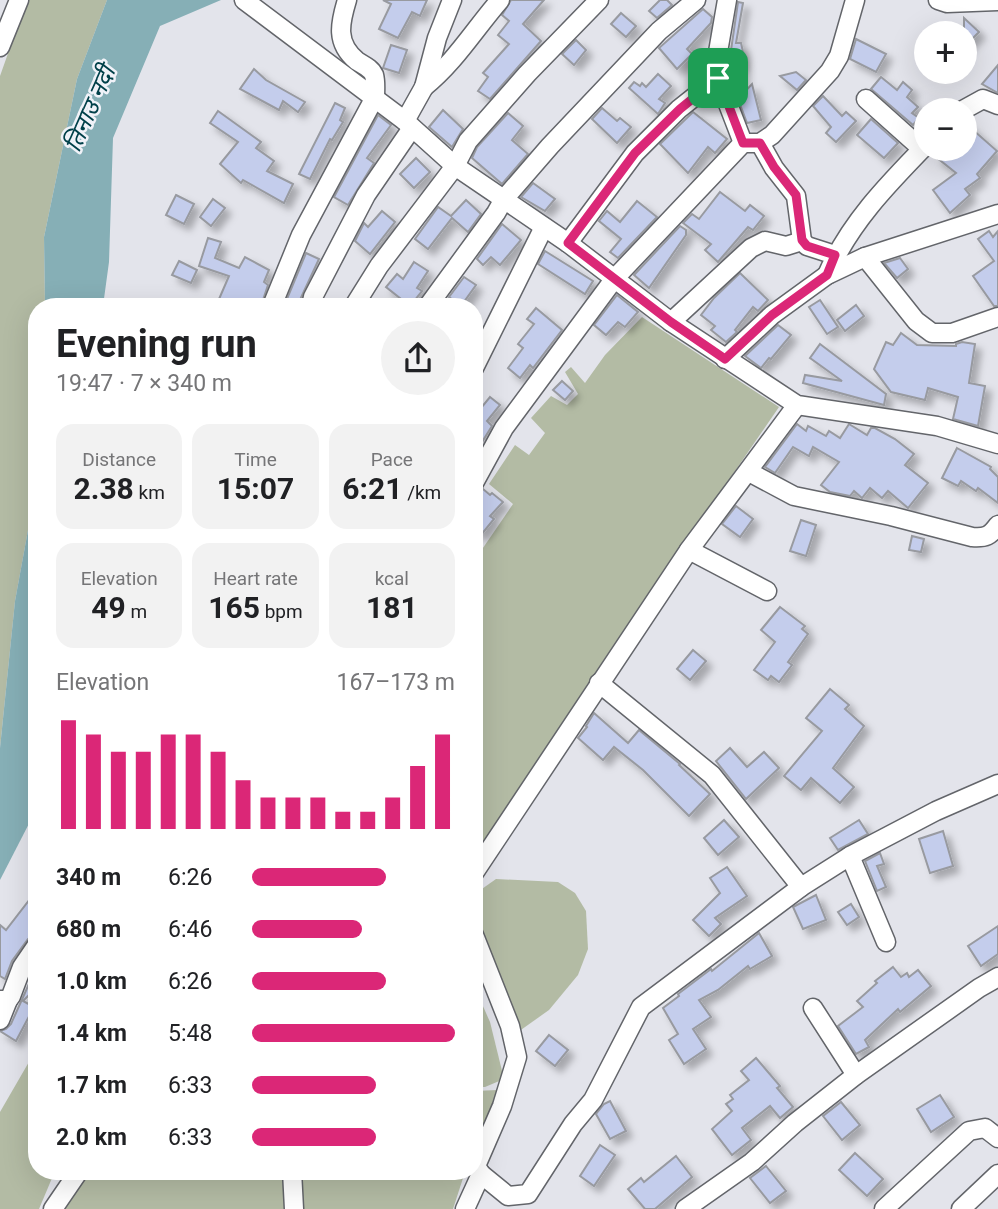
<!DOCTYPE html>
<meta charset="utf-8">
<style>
:root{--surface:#fff;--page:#f2f2f2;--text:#202124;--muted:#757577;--accent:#db2777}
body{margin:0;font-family:Roboto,"Noto Sans Devanagari",sans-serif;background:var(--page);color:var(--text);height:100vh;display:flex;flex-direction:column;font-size:26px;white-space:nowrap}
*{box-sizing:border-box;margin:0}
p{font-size:23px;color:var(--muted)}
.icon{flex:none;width:38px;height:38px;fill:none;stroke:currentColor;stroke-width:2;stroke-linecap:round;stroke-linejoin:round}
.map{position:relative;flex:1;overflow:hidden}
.sheet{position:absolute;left:28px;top:298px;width:455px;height:882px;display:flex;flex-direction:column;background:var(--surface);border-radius:28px;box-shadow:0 7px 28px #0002}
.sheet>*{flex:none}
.buttons{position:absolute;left:914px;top:21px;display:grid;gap:14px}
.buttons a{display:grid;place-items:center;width:63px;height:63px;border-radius:50%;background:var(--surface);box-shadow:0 7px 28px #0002;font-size:35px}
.pin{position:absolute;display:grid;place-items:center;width:60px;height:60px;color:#fff;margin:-30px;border-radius:14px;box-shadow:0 4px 10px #0006}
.round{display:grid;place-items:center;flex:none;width:74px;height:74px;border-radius:37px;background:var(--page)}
.headline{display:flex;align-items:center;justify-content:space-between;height:119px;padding:0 28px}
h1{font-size:38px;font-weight:700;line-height:52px}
.stats{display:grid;grid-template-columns:repeat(3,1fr);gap:10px;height:119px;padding:7px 28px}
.stats div{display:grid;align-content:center;border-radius:18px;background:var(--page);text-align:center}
.stats b{font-size:30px;font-weight:700}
.stats small{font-size:19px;font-weight:400}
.stats p{font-size:19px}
.chart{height:196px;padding:14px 28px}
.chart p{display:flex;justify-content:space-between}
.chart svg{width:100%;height:126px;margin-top:7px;stroke:var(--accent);stroke-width:6}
ul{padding:0 28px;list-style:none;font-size:23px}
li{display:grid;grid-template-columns:112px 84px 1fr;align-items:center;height:52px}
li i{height:18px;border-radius:9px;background:var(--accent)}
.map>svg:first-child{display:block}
.green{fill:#b3bba4}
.water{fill:#86afb6}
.building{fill:#c4cdec;stroke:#989aa0;stroke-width:2;filter:url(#shadow)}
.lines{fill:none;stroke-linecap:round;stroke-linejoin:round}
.minor-casing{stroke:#63656a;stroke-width:21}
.minor{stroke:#fff;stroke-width:18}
.route-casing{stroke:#fff;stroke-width:14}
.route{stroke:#db2777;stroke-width:9}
.labels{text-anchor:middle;stroke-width:5;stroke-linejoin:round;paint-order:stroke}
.water-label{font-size:24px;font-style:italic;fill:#004049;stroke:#f0f2f8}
</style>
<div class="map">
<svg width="998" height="1209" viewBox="0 0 998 1209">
<defs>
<filter id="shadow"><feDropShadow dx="6" dy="6" stdDeviation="3.5" flood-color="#0004"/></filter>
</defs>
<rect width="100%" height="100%" fill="#e3e4eb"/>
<g class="green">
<polygon points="27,0 107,0 77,79 44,237 45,306 37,306 37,481 15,601 0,748 0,76"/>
<polygon points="642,317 779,407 652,592 474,860 474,561 513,504 489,484 515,445 529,455 545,433 531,418 551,396 567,405 578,394 565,372 571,367 585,383 605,355"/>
<polygon points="496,879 558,882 575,893 586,911 588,949 578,975 549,1010 518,1032 474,952 474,903 479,891"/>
<polygon points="474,986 490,1022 504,1079 485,1087 474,1087"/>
<polygon points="37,1048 37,1171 55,1171 39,1209 0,1209 0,1112"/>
<polygon points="498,1090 501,1099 474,1152 474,1091"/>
<polygon points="88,1171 285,1171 287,1209 64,1209"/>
<polygon points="296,1171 464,1171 465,1172 453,1209 299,1209"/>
</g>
<g class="water">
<polygon points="107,0 221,0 160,26 113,138 109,262 103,306 45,306 44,237 77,79"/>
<polygon points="37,481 37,808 0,880 0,748 15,601"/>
</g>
<g class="building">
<polygon points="383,0 427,0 420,16 412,12 398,38 379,29 391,4"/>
<polygon points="511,0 544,0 523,24 541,41 490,99 478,91 488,77 483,73 509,44 498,35 509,21 502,15"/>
<polygon points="660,0 667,0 672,5 657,18 649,11"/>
<polygon points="738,2 743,3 736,43 741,43 743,52 741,66 729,64"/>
<polygon points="703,9 712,17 711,23 687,49 692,54 677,69 659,48"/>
<polygon points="621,13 636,26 626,37 611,24"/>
<polygon points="964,18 979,32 964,47"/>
<polygon points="856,39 886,54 876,72 850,59"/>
<polygon points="576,40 586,50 574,65 562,54"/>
<polygon points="391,45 407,50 399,73 383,68"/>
<polygon points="998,65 998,93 982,84"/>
<polygon points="254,69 266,80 305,102 298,112 283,101 279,110 240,89"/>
<polygon points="796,72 806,80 797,90 780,76"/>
<polygon points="658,74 671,86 659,99 665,103 658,114 629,88 634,82 640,86 642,83 646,87"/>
<polygon points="881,77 897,90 903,82 912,90 907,97 918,107 912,113 919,118 913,125 871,89"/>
<polygon points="752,84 761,120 747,123 738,99"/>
<polygon points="823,96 842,116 846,112 856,121 836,142 826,133 831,127 813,106"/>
<polygon points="335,103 345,108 340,120 343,122 332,140 330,139 310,179 299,174"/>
<polygon points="602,108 617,121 620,118 631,127 617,143 592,119"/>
<polygon points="443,110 463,129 452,147 429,127"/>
<polygon points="218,111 261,142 256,148 274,161 267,171 293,184 284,203 243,180 241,183 220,164 238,142 210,123"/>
<polygon points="693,112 727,139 715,153 708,147 688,173 660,144"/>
<polygon points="508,113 523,126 512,140 528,154 502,184 472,158 477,147"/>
<polygon points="378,115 391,125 367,158 374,163 348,205 334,197"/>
<polygon points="871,119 898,143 884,158 857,135"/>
<polygon points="964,122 997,151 977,174 980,178 965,189 970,195 950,213 933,190 956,173 936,157 943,149 964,149"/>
<polygon points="416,158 430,172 414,188 400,174"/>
<polygon points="533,183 555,199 545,211 521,197"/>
<polygon points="720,192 745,211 750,205 764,216 753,230 748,227 718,262 705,250 711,244 683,223 692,214 699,219"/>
<polygon points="176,195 194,204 184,224 166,215"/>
<polygon points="213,199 225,208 211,226 200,217"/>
<polygon points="466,200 481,214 468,232 452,218 428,249 415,239 438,207 451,216"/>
<polygon points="637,201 657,217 618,258 610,252 621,239 599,221 607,211 620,222"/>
<polygon points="382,211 395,222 370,254 355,241 364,223 368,227"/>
<polygon points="502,224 521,240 500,265 491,257 483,265 477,259"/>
<polygon points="680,226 686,230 686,235 649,288 634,275"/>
<polygon points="989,231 993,237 998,231 998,306 994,306 973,276 994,261 978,239"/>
<polygon points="208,238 221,242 215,258 239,268 245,257 269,270 264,282 268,285 261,306 246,306 235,300 232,306 216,306 229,276 199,266"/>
<polygon points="545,251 593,281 585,294 538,264"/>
<polygon points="306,253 319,259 298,304 300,306 284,306"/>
<polygon points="900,258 908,269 897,278 884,263"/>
<polygon points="179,261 197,270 191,283 172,275"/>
<polygon points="414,262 428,271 417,288 422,291 410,306 386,287 397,274 403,279"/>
<polygon points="740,273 768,300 758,311 753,307 735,330 737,332 726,342 711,330 715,326 701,315 714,298"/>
<polygon points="464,277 476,285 461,306 449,297"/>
<polygon points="617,295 638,312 625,327 618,322 606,335 594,325"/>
<polygon points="820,300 838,327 827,334 809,307"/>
<polygon points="856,305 864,316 845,331 837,320"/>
<polygon points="536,308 562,330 533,368 530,365 520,378 508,368 523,348 518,344 534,324 527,319"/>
<polygon points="778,325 791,335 771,359 769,358 761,368 745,356"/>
<polygon points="901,333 917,345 956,346 956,344 962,342 975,344 969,383 985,386 978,426 953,419 958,397 928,388 925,400 891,392 874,369 886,342 893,345"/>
<polygon points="820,344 886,394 884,405 803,383 805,375 842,381 810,358"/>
<polygon points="562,381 573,391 565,400 553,390"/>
<polygon points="490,397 500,405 487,421 492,426 482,442 474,436 474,411 477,413"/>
<polygon points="797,424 806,431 808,426 826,436 829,431 840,438 849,424 867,435 871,428 875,428 895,439 914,454 905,465 928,483 908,508 888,491 882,498 870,488 862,498 854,491 850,496 830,492 821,485 839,462 813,447 809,456 793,447 775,473 765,467"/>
<polygon points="957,448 991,467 990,469 998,477 998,503 978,488 976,491 961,481 958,486 942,478"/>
<polygon points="483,489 490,495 492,493 503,502 490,516 494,519 481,535 474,529 474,495"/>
<polygon points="736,506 753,519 740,537 722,524"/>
<polygon points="801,520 816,525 806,556 790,551"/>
<polygon points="912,536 924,539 921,552 909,550"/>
<polygon points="780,607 805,626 802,629 808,634 788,662 792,665 779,682 771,676 768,680 754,670 775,642 761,630"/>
<polygon points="693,650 706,661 690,680 677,669"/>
<polygon points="830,689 849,705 845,709 864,726 833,768 854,787 840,803 811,778 801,790 784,776 822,731 806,718"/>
<polygon points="594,713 628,743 639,730 680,764 679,765 710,794 689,816 643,770 614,747 603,760 578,738 587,727 586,726"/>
<polygon points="730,748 747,767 764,752 779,768 746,799 716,761"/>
<polygon points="724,820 739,837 718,855 704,838"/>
<polygon points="859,820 868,834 838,850 830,838"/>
<polygon points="943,831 953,866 930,873 919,839"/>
<polygon points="880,853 884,864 877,866 886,887 877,891 865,861"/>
<polygon points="727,867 747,896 715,918 721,924 709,936 693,920 720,893 710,878"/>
<polygon points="37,890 37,934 28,939 12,961 5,979 0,976 0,925 6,930"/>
<polygon points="816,895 826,920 803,929 793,907"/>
<polygon points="851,904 859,917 847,925 838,912"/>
<polygon points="998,926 998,954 981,966 968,946"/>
<polygon points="759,933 772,956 750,969 748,966 718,990 699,1000 711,1017 693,1029 706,1049 684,1064 669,1040 678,1034 663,1008 679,996 678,994 711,969 712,971"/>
<polygon points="37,966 37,987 23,1001 34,1007 16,1041 0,1031 6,1029 11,1024"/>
<polygon points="893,967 901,977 907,973 909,977 918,970 931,986 900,1012 898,1009 865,1040 869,1047 856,1054 838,1026 863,1007 857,1001 877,983 875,981"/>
<polygon points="549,1035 568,1050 555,1066 536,1051"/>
<polygon points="756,1058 780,1086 777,1088 793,1107 780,1118 770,1106 742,1128 751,1140 732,1155 712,1129 732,1111 726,1104 733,1099 730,1095 749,1080 741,1071"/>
<polygon points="940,1095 954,1117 931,1132 917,1109"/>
<polygon points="610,1101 626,1131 610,1139 596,1114 604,1104"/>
<polygon points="841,1102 860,1125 842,1140 823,1116"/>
<polygon points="600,1145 615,1155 594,1186 580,1176"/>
<polygon points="855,1153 883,1179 867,1196 839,1170"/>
<polygon points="676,1156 692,1177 655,1209 645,1209 628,1189 641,1178 644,1182"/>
<polygon points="766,1166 786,1191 770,1203 750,1178"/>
</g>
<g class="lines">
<g class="minor-casing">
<g id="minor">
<polyline points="244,0 405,121 455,166 568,243 671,322 797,405 937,426 998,444"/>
<polyline points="727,0 718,52 718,78 743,143"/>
<polyline points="938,0 947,3 998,1"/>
<polyline points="0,47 19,0"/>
<path d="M424 87C455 62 474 30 500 0"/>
<polyline points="866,99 922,149"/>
<polyline points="963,110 983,99 998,105"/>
<polyline points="405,121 424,87 437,38 452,0"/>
<polyline points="760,143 774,168 796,196 802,241 807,246 835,255"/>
<polyline points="568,243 635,153 679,109 718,78"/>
<polyline points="865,257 916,321 932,333 952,333 998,317"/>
<path d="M827 275C849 224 887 185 926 145"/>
<path d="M272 306 301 235 375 97C375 90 376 82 374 75 371 68 363 65 357 61 335 43 340 23 347 0"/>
<polyline points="311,306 313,297 366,195 412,128"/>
<polyline points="354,306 379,266 455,166 468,141 527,74 599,0"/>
<polyline points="428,306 496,213 504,199 550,146 659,31 696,0"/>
<polyline points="671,322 751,248 765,241 786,246 802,241"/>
<polyline points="725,359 772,315 827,275 865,257 998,214"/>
<polyline points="474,368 544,227"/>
<path d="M749 472 794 496 891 516 972 537C986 538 990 536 998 525"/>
<polyline points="474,483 504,428 615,278 743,143 760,143 772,135 830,71 839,56 855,0"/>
<polyline points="689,550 767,591"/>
<polyline points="599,683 712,775 801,887"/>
<polyline points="850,856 886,942"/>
<polyline points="474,873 689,550 797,405"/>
<polyline points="474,935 510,1026 517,1057 502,1106 476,1166 481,1174"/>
<polyline points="0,1000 8,1000 11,996 22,967 37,945"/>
<polyline points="813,1008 856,1075"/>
<polyline points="0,1020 8,1000"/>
<polyline points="292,1171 294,1209"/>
<polyline points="53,1209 79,1171"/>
<polyline points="465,1209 481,1174 508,1196 528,1194 573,1124 593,1100 641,1007 801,887 850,856 936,811 998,784"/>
<polyline points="685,1209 752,1162 795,1123 856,1075 979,988 998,977"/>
<polyline points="884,1209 969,1131 985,1128 998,1138"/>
<polyline points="961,1209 998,1174"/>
</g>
</g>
<use href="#minor" class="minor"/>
</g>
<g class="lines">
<g class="route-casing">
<polygon id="route" points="718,78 743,143 760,143 774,167 796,195 802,240 807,246 835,255 827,275 772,315 725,359 671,322 568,243 635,153 680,109"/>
</g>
<use href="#route" class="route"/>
</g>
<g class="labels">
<g class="water-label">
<text transform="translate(90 109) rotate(-66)" y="8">तिनाउ नदी</text>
</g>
</g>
</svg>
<div class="buttons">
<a>+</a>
<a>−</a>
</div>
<div class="pin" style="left:718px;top:78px;background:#1e9e55"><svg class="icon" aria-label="arrive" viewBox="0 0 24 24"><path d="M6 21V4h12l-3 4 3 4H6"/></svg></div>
<section class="sheet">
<div class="headline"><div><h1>Evening run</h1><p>19:47 · 7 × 340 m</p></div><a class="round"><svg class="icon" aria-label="share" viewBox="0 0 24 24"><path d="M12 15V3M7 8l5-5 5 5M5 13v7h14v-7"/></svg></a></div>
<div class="stats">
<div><p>Distance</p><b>2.38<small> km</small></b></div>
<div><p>Time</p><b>15:07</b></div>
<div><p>Pace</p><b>6:21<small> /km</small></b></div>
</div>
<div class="stats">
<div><p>Elevation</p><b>49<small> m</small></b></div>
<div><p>Heart rate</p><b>165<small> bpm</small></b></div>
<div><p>kcal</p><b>181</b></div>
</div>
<div class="chart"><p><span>Elevation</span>167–173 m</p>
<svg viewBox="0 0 160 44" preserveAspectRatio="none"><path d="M5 44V6M15 44V11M25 44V17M35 44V17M45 44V11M55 44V11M65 44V17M75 44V27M85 44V33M95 44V33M105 44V33M115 44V38M125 44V38M135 44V33M145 44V22M155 44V11"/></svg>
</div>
<ul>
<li><b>340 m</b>6:26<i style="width:66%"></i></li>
<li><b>680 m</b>6:46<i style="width:54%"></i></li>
<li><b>1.0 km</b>6:26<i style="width:66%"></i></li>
<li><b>1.4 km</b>5:48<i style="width:100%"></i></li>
<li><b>1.7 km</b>6:33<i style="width:61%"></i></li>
<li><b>2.0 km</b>6:33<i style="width:61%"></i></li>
</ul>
</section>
</div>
